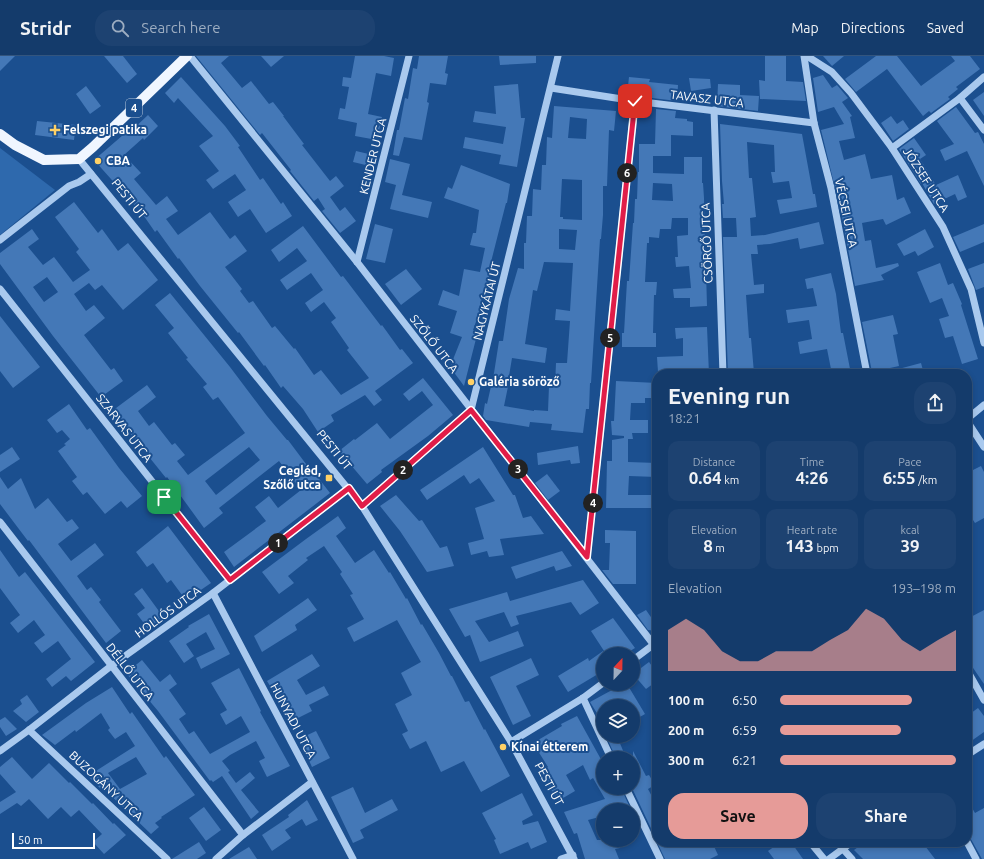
<!DOCTYPE html>
<meta charset="utf-8">
<style>
:root{--surface:#143b6b;--page:#1d4271;--text:#f1f3f6;--muted:#9dadc1;--line:#33557e;--accent:#e69b98}
body{margin:0;font-family:Ubuntu,sans-serif;background:var(--page);color:var(--text);height:100vh;display:flex;flex-direction:column;font-size:15px;white-space:nowrap}
*{box-sizing:border-box;margin:0}
p{font-size:13px;color:var(--muted)}
.icon{flex:none;width:22px;height:22px;fill:none;stroke:currentColor;stroke-width:2;stroke-linecap:round;stroke-linejoin:round}
.map{position:relative;flex:1;overflow:hidden}
.drawer{position:absolute;left:652px;top:313px;width:320px;height:478px;display:flex;flex-direction:column;background:var(--surface);border-radius:16px;box-shadow:0 2px 6px #0003,0 0 0 1px var(--line)}
.drawer>*{flex:none}
.needle{width:26px;rotate:22deg}
.fabs{position:absolute;left:596px;top:591px;display:grid;gap:8px}
.fabs a{display:grid;place-items:center;width:44px;height:44px;border-radius:50%;background:var(--surface);box-shadow:0 2px 6px #0003,0 0 0 1px var(--line);font-size:20px}
.scale{position:absolute;left:12px;bottom:10px;width:83px;box-sizing:border-box;padding-left:4px;border:2px solid #fff;border-top:0;font-size:11px;line-height:14px;white-space:nowrap;color:#fff;-webkit-text-stroke:3px #1b4f8f;paint-order:stroke}
.pin{position:absolute;display:grid;place-items:center;width:34px;height:34px;color:#fff;margin:-17px;border-radius:8px;box-shadow:0 2px 6px #0006}
.km{position:absolute;width:20px;height:20px;margin:-10px;border-radius:50%;background:#222;color:#fff;font-size:11px;line-height:20px;text-align:center}
.round{display:grid;place-items:center;flex:none;width:42px;height:42px;border-radius:16px;background:var(--page)}
.head{display:flex;align-items:center;justify-content:space-between;height:68px;padding:0 16px}
h1{font-size:22px;font-weight:700;line-height:30px}
.stats{display:grid;grid-template-columns:repeat(3,1fr);gap:6px;height:68px;padding:4px 16px}
.stats div{display:grid;align-content:center;border-radius:10px;background:var(--page);text-align:center}
.stats b{font-size:17px;font-weight:700}
.stats small{font-size:11px;font-weight:400}
.stats p{font-size:11px}
.chart{height:112px;padding:8px 16px}
.chart p{display:flex;justify-content:space-between}
.chart svg{width:100%;height:72px;margin-top:4px;fill:var(--accent);opacity:.7}
.cta{display:flex;gap:8px;margin-top:auto;padding:8px 16px}
.cta a{flex:1;height:46px;border-radius:16px;background:var(--accent);color:#111;font-size:16px;font-weight:700;line-height:46px;text-align:center}
.cta a+a{background:var(--page);color:var(--text)}
ul{padding:0 16px;list-style:none;font-size:13px}
li{display:grid;grid-template-columns:64px 48px 1fr;align-items:center;height:30px}
li i{height:10px;border-radius:5px;background:var(--accent)}
header{display:flex;align-items:center;gap:24px;box-sizing:border-box;height:56px;padding:0 20px;background:var(--surface);border-bottom:1px solid var(--line)}
header strong{font-size:19px}
nav{display:flex;gap:22px;margin-inline-start:auto;font-size:14px}
.search{width:280px;height:36px;background:var(--page);display:flex;align-items:center;gap:10px;box-sizing:border-box;padding:0 14px;border-radius:16px;color:var(--muted);font-size:15px}
.map>svg:first-child{display:block}
.green{fill:#2e69ad}
.building{fill:#4478b7;fill-rule:evenodd}
.lines{fill:none;stroke-linecap:round;stroke-linejoin:round}
.minor{stroke:#a9c9ee;stroke-width:7}
.major{stroke:#f0f6ff;stroke-width:10}
.route-casing{stroke:#fff;stroke-width:8}
.route{stroke:#e11d48;stroke-width:5}
.poi-dot{fill:#ffd166;stroke:#1b4f8f;stroke-width:1.5}
.labels{text-anchor:middle;stroke-width:4;stroke-linejoin:round;paint-order:stroke}
.shield{fill:#1b4f8f;stroke:#bbcadd;stroke-width:1}
.shield-label{font-size:11px;font-weight:bold;fill:#fff}
.street-label{font-size:12px;fill:#fff;stroke:#1b4f8f}
.poi-label{font-size:12px;font-weight:bold;fill:#fff;stroke:#1b4f8f;text-anchor:start}
</style>
<header>
<strong>Stridr</strong>
<div class="search"><svg class="icon" aria-label="search" viewBox="0 0 24 24"><circle cx="10" cy="10" r="6"/><path d="M15 15l6 6"/></svg>Search here</div>
<nav><a>Map</a><a>Directions</a><a>Saved</a></nav>
</header>
<div class="map">
<svg width="984" height="803" viewBox="0 0 984 803">
<rect width="100%" height="100%" fill="#1b4f8f"/>
<polygon class="green" points="0,92 55,134 0,179"/>
<g class="building">
<polygon points="0,0 15,0 0,15"/>
<polygon points="104,0 123,0 137,18 127,27"/>
<polygon points="196,0 229,0 221,7 242,32 251,25 269,48 273,46 284,60 283,60 304,88 302,89 330,125 336,120 344,130 330,141 340,155 345,151 356,165 340,177 322,155 325,153 318,142 314,145 290,115 291,114 262,77 260,79"/>
<polygon points="261,0 284,0 271,11"/>
<polygon points="355,0 384,0 394,2 391,20 376,17 368,58 382,61 377,84 355,80 357,67 338,63 340,52 345,53 349,31 342,30 343,21 351,22"/>
<polygon points="419,0 448,0 445,17 448,18 446,29 430,27 427,46 429,47 422,84 404,81 399,100 393,99 397,74 399,74 405,42 408,43 413,12 417,13"/>
<polygon points="499,0 536,0 536,7 500,9"/>
<polygon points="765,0 786,0 786,25 803,26 806,45 760,43 759,24 765,25"/>
<polygon points="823,0 844,0 832,10"/>
<polygon points="876,0 897,0 921,30 955,5 951,0 970,0 980,13 956,31 958,33 948,41 950,43 931,57 929,55 923,60 887,13 856,36 845,23"/>
<polygon points="823,19 832,32 837,29 848,42 842,46 852,60 850,61 855,82 839,85 844,104 865,98 871,123 892,119 897,144 904,141 911,157 886,169 883,163 862,167 865,185 871,184 876,212 898,207 899,210 881,219 884,224 855,230 842,161 845,160 842,147 839,148 821,74 844,68 834,51 818,56 813,22"/>
<polygon points="181,21 225,70 240,90 238,91 260,124 263,122 281,148 283,146 292,160 266,177 250,153 238,161 228,146 246,134 235,118 213,133 206,124 219,115 199,90 213,80 178,42 174,47 165,37"/>
<polygon points="629,21 650,23 649,26 678,29 677,45 627,39"/>
<polygon points="689,22 710,23 711,32 691,35"/>
<polygon points="518,28 521,62 525,62 517,111 499,108 501,99 463,92 465,81 503,88 506,71 473,66 475,55 496,58 494,30"/>
<polygon points="718,28 740,29 740,39 759,40 758,55 717,50"/>
<polygon points="86,30 101,50 90,58 76,38"/>
<polygon points="984,36 984,60 973,44"/>
<path d="M554 50 616 55 614 75 609 74 607 130H603V159L601 183H600L591 327H590L589 353H586L583 377 551 374 552 368 530 366 529 371 486 364 483 360 485 347 487 348 494 317 499 285H503L509 243 518 212 524 213V187H526L527 160H532L533 133 541 134 542 109H546L547 81 552 82ZM570 61 587 63 586 83 568 82ZM562 123 582 124V164L563 163V161H560ZM559 173 577 174 575 194 559 193ZM544 206 573 207 570 255 556 253 555 264 570 265 567 307H556L555 330H549L548 355 534 354V355L504 350 510 321 509 320 512 302 545 307 547 292 525 288 533 234 537 235Z"/>
<polygon points="956,51 975,77 978,76 984,88 984,130 967,95 945,105 940,94 954,88 937,65"/>
<path d="M656 53 676 55 675 62 687 63V65L693 66V80L671 79V100H653V117L684 118V101H702V127H703L704 142 707 250 690 251V242H674L673 233 691 232 689 210 676 211 675 201H678L677 180 688 179V162H672L671 173H660L659 182 649 181V187H647L645 226H657L656 239H654L653 277H656V291H622V277H624L627 225H629L633 167H634L635 143H637L638 116H639V88H655ZM653 127 672 128 673 145 652 144Z"/>
<polygon points="148,59 158,70 144,84 143,82 124,99 141,117 134,123 156,149 167,140 178,155 166,163 178,179 210,156 230,183 235,179 247,195 225,211 242,233 240,235 249,247 253,245 272,272 275,270 294,293 295,292 314,319 321,314 341,339 369,322 347,294 349,292 331,266 336,262 324,246 311,256 305,247 323,234 311,217 287,234 280,224 307,205 297,192 279,206 271,194 303,170 341,221 343,220 381,270 382,269 400,294 402,293 413,307 375,335 382,344 374,350 365,339 331,359 334,365 318,376 303,353 283,330 281,332 265,309 264,310 239,276 238,277 200,230 179,202 178,203 157,174 155,176 137,150 136,151 94,104 130,73 131,75"/>
<polygon points="891,60 897,68 903,64 909,73 893,85 881,67"/>
<polygon points="37,65 76,69 74,84 35,79"/>
<polygon points="720,68 802,78 813,138 815,138 817,151 780,158 777,144 792,142 789,125 773,127 771,116 775,116 774,89 747,86 749,122 752,122 756,161 750,162 751,180 765,179 819,166 824,188 800,193 798,182 770,188 757,189 758,198 751,198 754,229 764,228 764,237 746,239 749,282 751,282 754,317 746,318 728,318 723,181 737,181 736,162 723,162 722,148 724,148 722,125"/>
<polygon points="914,82 926,99 920,103 936,129 958,119 967,141 958,145 955,138 934,148 922,127 921,128 899,93"/>
<polygon points="356,95 373,99 370,110 353,106"/>
<polygon points="390,103 410,108 402,139 432,146 428,162 390,153 396,129 385,126"/>
<polygon points="461,109 510,128 507,147 506,147 492,202 486,238 473,274 478,275 464,330 450,311 462,281 450,277 457,255 438,249 443,234 459,240 464,213 480,216 485,192 470,189 473,177 476,177 479,154 444,142 448,131 452,133"/>
<path d="M74 146 98 177 102 173 118 195 128 187 158 224 123 254 102 229 95 234 89 227 74 238 86 255 94 249 105 262 84 279 111 314 114 312 123 325 101 341 53 280 0 208V197L32 173 39 183 28 191 43 209 54 201 73 226 90 214 76 196 79 193 55 161ZM47 221 58 236 44 246 33 231Z"/>
<polygon points="375,168 393,173 385,207 366,203"/>
<polygon points="984,168 984,186 960,196 953,181"/>
<polygon points="925,173 934,191 918,200 915,195 904,200 897,188"/>
<polygon points="940,207 948,229 953,227 962,248 961,249 978,303 962,308 953,280 945,282 939,263 949,260 942,242 930,247 917,216"/>
<polygon points="984,207 984,231 976,234 968,213"/>
<polygon points="406,213 422,233 401,249 385,228"/>
<polygon points="831,217 836,238 841,277 843,277 851,318 832,318 827,293 800,298 798,286 812,283 809,264 788,267 786,254 817,250 813,232 807,233 805,223"/>
<path d="M170 237 230 311 267 360 287 384H288L312 416 313 415 330 437 234 511 224 496 266 465 255 451 269 440 278 452 301 434 279 405 219 452 223 457 204 472 167 421 166 422 112 355 147 329 156 341 138 355 149 370 154 366 172 389 175 387 185 399 177 405 188 419 245 377 218 341 213 344 203 331 207 328 186 303 188 302 168 277 174 272 155 249ZM249 391 260 404 216 439 205 425Z"/>
<polygon points="893,259 898,278 893,279 899,310 872,316 862,266"/>
<polygon points="0,260 40,311 13,332 0,315"/>
<polygon points="707,271 709,318 687,318 687,315 658,316 657,301 683,300 683,282 676,283 675,272"/>
<polygon points="921,307 924,318 892,318 891,315"/>
<polygon points="423,322 453,359 428,380 381,414 382,416 367,428 339,395 354,383 355,384 377,367 390,383 433,349 422,335 409,345 403,338"/>
<polygon points="616,325 657,327 657,342 645,342 645,347 631,347 630,364 648,364 648,377 632,377 633,383 628,383 628,406 657,407 657,421 629,420 628,439 654,439 654,452 606,452 607,405 612,405 612,384 624,382 624,380 612,379 611,365 614,365"/>
<polygon points="69,348 87,374 90,372 119,412 142,440 127,452 121,445 105,458 87,436 83,439 72,425 77,421 58,395 66,389 64,388 70,383 62,374 57,377 47,364"/>
<polygon points="578,390 580,407 571,408 570,404 538,409 537,397"/>
<polygon points="12,391 20,403 0,416 0,399"/>
<polygon points="483,391 513,439 515,439 523,462 531,460 544,478 500,483 504,499 489,501 487,495 471,499 468,487 484,483 475,452 495,445 479,422 470,428 464,419 427,444 420,434"/>
<polygon points="981,410 984,416 984,462 975,467 967,455 967,417"/>
<polygon points="547,418 560,435 548,444 535,427"/>
<polygon points="0,421 8,433 21,422 35,453 48,442 67,466 72,463 79,472 58,488 71,505 95,487 104,499 77,520 87,534 91,531 101,544 99,546 121,575 106,587 29,484 28,485 0,448"/>
<polygon points="396,439 419,465 422,464 440,492 447,490 454,510 427,516 414,496 400,475 380,450"/>
<polygon points="338,460 346,472 336,480 355,507 374,494 389,517 390,516 406,543 407,542 421,569 422,568 439,597 451,620 452,620 465,646 469,645 484,674 485,673 510,720 481,736 464,705 441,716 426,685 410,693 402,678 408,675 395,648 412,639 401,617 421,606 397,564 354,586 347,572 364,563 350,539 353,538 340,518 342,516 324,490 306,502 308,504 288,520 294,527 279,538 262,516 306,483"/>
<polygon points="168,470 211,527 195,538 191,533 182,539 171,524 167,527 153,507 147,511 136,496"/>
<polygon points="605,474 636,475 636,528 613,528 602,514 609,514 610,487 605,487"/>
<polygon points="0,494 19,521 25,516 95,606 71,625 66,620 52,631 46,623 71,603 58,585 42,597 34,587 45,579 34,564 18,577 10,567 20,559 0,532"/>
<polygon points="562,495 572,510 556,515 554,510 516,523 511,511"/>
<polygon points="583,524 599,547 580,559 571,546 516,560 519,568 511,571 504,556 475,565 489,586 518,575 524,590 480,606 470,579 465,581 449,553 507,536 510,545"/>
<polygon points="142,532 164,562 149,574 137,558 145,552 134,538"/>
<polygon points="308,542 317,554 295,569 297,574 262,596 254,580"/>
<polygon points="646,554 653,564 657,561 657,575 648,574 637,559"/>
<polygon points="984,554 984,628 967,603 967,563"/>
<polygon points="209,558 230,598 201,613 196,602 215,593 206,576 186,588 194,600 184,607 169,585 189,571 188,570"/>
<polygon points="613,562 635,592 625,598 606,598 591,575"/>
<polygon points="603,595 603,615 568,636 558,620 588,602 589,605"/>
<polygon points="312,598 320,610 297,624 306,639 324,630 329,639 309,649 312,655 290,666 283,651 267,625"/>
<polygon points="531,602 539,619 516,630 531,660 513,669 490,621"/>
<polygon points="142,604 160,626 170,618 177,628 169,634 186,658 179,663 189,678 194,675 210,698 250,676 241,660 226,669 220,658 227,654 211,627 239,612 261,655 260,656 290,710 267,721 259,705 265,702 256,685 230,699 222,705 230,715 228,716 236,727 250,716 255,722 241,734 259,756 251,763 222,720 213,726 211,724 210,725 158,655 126,617"/>
<polygon points="649,606 657,617 657,625 646,633 633,618"/>
<polygon points="619,628 627,628 645,658 633,665 633,650 603,650 603,667 590,646 612,634 611,633"/>
<path d="M112 631 130 658 132 656 164 702 166 700 195 739 161 761 162 762 155 767 159 771 151 778 103 732 101 733 88 720 135 690 126 676 115 683 108 674 110 672 101 657 76 676 75 674 55 689 42 679 86 647ZM136 701 147 718 120 733 108 717Z"/>
<polygon points="27,639 39,656 26,666 13,655 22,648 20,644"/>
<polygon points="978,652 984,660 984,676 967,688 967,660"/>
<polygon points="577,660 603,707 603,732 617,732 618,733 621,732 631,754 601,754 603,760 588,764 597,784 617,784 620,792 615,793 619,803 585,803 577,777 574,778 564,756 605,743 593,722 590,724 583,709 566,719 575,735 558,745 540,716 548,711 533,687 562,670 561,668"/>
<polygon points="5,661 17,673 6,680 0,671 0,664"/>
<polygon points="316,675 330,702 312,711 299,683"/>
<polygon points="606,680 617,680 626,702 616,702"/>
<polygon points="633,695 646,720 649,719 655,729 648,733 657,750 657,785 632,732 633,732"/>
<polygon points="12,701 32,723 49,707 69,727 70,726 92,748 93,747 113,768 114,767 126,779 104,798 93,786 102,778 79,754 71,761 61,751 48,763 29,743 21,750 17,747 0,758 0,746 16,736 0,718 0,711"/>
<polygon points="353,731 365,757 392,743 398,754 360,774 364,782 353,787 331,741"/>
<polygon points="522,737 533,759 522,765 523,769 538,765 547,786 531,793 528,786 500,798 494,784 496,783 482,757"/>
<polygon points="967,743 975,757 984,752 984,803 982,803 967,776"/>
<polygon points="307,744 318,764 306,770 302,763 285,774 291,782 272,795 262,779 289,761 288,759"/>
<polygon points="204,751 221,774 206,785 189,762"/>
<polygon points="633,758 640,772 633,775"/>
<polygon points="199,786 206,797 197,803 172,803"/>
<polygon points="657,786 712,786 718,799 710,803 665,803"/>
<polygon points="781,786 791,786 803,803 774,803 768,795"/>
<polygon points="865,786 922,786 935,803 863,803 854,794"/>
<polygon points="249,791 257,803 229,803"/>
</g>
<g class="lines">
<g class="minor">
<polyline points="190,0 357,206 657,593"/>
<polyline points="804,0 814,67 831,132 867,318"/>
<polyline points="807,0 832,16 851,37 892,92 943,171 971,233 984,287"/>
<polyline points="551,32 635,45 814,67"/>
<polyline points="960,42 984,74"/>
<polyline points="714,54 723,318"/>
<polyline points="892,92 960,42 984,21"/>
<polyline points="79,103 362,450 511,686 574,803"/>
<polyline points="0,184 69,130 79,126 91,118"/>
<polyline points="357,206 409,0"/>
<polyline points="0,233 230,524"/>
<polyline points="967,363 984,349"/>
<polyline points="967,365 984,391"/>
<polyline points="362,450 471,354 558,0"/>
<polyline points="0,466 243,779"/>
<polyline points="587,501 635,45"/>
<polyline points="213,537 353,803"/>
<polyline points="633,604 657,586"/>
<polyline points="967,614 984,644"/>
<polyline points="583,642 611,702"/>
<polyline points="29,674 167,803"/>
<polyline points="511,686 583,642 603,627"/>
<polyline points="0,695 29,674 111,610 213,537 349,432"/>
<polyline points="967,699 984,688"/>
<polyline points="626,732 660,803"/>
<polyline points="810,786 824,803"/>
<polyline points="967,786 976,803"/>
<polyline points="843,793 852,803"/>
<polyline points="216,803 243,779 312,726"/>
<polyline points="561,803 573,799"/>
<polyline points="829,803 852,786"/>
</g>
<polyline class="major" points="0,78 15,89 44,104 79,103 93,91 187,0"/>
</g>
<g class="lines">
<g class="route-casing">
<polyline id="route" points="164,441 230,524 349,432 362,450 471,354 587,501 635,45"/>
</g>
<use href="#route" class="route"/>
</g>
<g class="poi-dot">
<path d="M53 68h4v4h4v4h-4v4h-4v-4h-4v-4h4z"/>
<circle cx="98" cy="105" r="4"/>
<circle cx="471" cy="326" r="4"/>
<rect x="325" y="418" width="8" height="8" rx="2"/>
<circle cx="503" cy="691" r="4"/>
</g>
<g class="labels">
<rect class="shield" x="126" y="43" width="16" height="18" rx="3"/>
<g class="shield-label">
<text x="134" y="56">4</text>
</g>
<g class="street-label">
<text transform="translate(707 43) rotate(7)" y="4">TAVASZ UTCA</text>
<text transform="translate(373 100) rotate(-76)" y="4">KENDER UTCA</text>
<text transform="translate(926 124) rotate(57)" y="4">JÓZSEF UTCA</text>
<text transform="translate(129 143) rotate(51)" y="4">PESTI ÚT</text>
<text transform="translate(846 157) rotate(78)" y="4">VÉCSEI UTCA</text>
<text transform="translate(707 187) rotate(-92)" y="4">CSÖRGŐ UTCA</text>
<text transform="translate(487 245) rotate(-76)" y="4">NAGYKÁTAI ÚT</text>
<text transform="translate(434 288) rotate(52)" y="4">SZŐLŐ UTCA</text>
<text transform="translate(124 372) rotate(52)" y="4">SZARVAS UTCA</text>
<text transform="translate(334 394) rotate(51)" y="4">PESTI ÚT</text>
<text transform="translate(168 556) rotate(-36)" y="4">HOLLÓS UTCA</text>
<text transform="translate(130 616) rotate(52)" y="4">DÉLLŐ UTCA</text>
<text transform="translate(293 665) rotate(62)" y="4">HUNYADI UTCA</text>
<text transform="translate(549 728) rotate(62)" y="4">PESTI ÚT</text>
<text transform="translate(106 730) rotate(43)" y="4">BUZOGÁNY UTCA</text>
</g>
<g class="poi-label">
<text x="63" y="78">Felszegi patika</text>
<text x="106" y="109">CBA</text>
<text x="479" y="330">Galéria söröző</text>
<text x="321" y="419" text-anchor="end">Cegléd,<tspan x="321" dy="14">Szőlő utca</tspan></text>
<text x="511" y="695">Kínai étterem</text>
</g>
</g>
</svg>
<div class="fabs">
<a><svg class="needle" viewBox="-14 -14 28 28"><path d="M0-13l5 13h-10z" fill="#e53935"/><path d="M0 13l5-13h-10z" fill="#9dadc1"/></svg></a>
<a><svg class="icon" aria-label="layers" viewBox="0 0 24 24"><path d="M12 4l9 5-9 5-9-5zM3 14l9 5 9-5"/></svg></a>
<a>+</a>
<a>−</a>
</div>
<div class="scale">50 m</div>
<div class="pin" style="left:164px;top:441px;background:#1e9e55"><svg class="icon" aria-label="arrive" viewBox="0 0 24 24"><path d="M6 21V4h12l-3 4 3 4H6"/></svg></div>
<div class="pin" style="left:635px;top:45px;background:#d93025"><svg class="icon" aria-label="check" viewBox="0 0 24 24"><path d="M5 12l5 5 9-10"/></svg></div>
<b class="km" style="left:278px;top:487px">1</b>
<b class="km" style="left:403px;top:414px">2</b>
<b class="km" style="left:518px;top:413px">3</b>
<b class="km" style="left:593px;top:447px">4</b>
<b class="km" style="left:610px;top:282px">5</b>
<b class="km" style="left:627px;top:117px">6</b>
<section class="drawer">
<div class="head"><div><h1>Evening run</h1><p>18:21</p></div><a class="round"><svg class="icon" aria-label="share" viewBox="0 0 24 24"><path d="M12 15V3M7 8l5-5 5 5M5 13v7h14v-7"/></svg></a></div>
<div class="stats">
<div><p>Distance</p><b>0.64<small> km</small></b></div>
<div><p>Time</p><b>4:26</b></div>
<div><p>Pace</p><b>6:55<small> /km</small></b></div>
</div>
<div class="stats">
<div><p>Elevation</p><b>8<small> m</small></b></div>
<div><p>Heart rate</p><b>143<small> bpm</small></b></div>
<div><p>kcal</p><b>39</b></div>
</div>
<div class="chart"><p><span>Elevation</span>193–198 m</p>
<svg viewBox="0 0 160 44" preserveAspectRatio="none"><path d="M0 44V19L10 12L20 19L30 32L40 38L50 38L60 32L70 32L80 32L90 25L100 19L110 6L120 12L130 25L140 32L150 25L160 19V44z"/></svg>
</div>
<ul>
<li><b>100 m</b>6:50<i style="width:75%"></i></li>
<li><b>200 m</b>6:59<i style="width:69%"></i></li>
<li><b>300 m</b>6:21<i style="width:100%"></i></li>
</ul>
<div class="cta"><a>Save</a><a>Share</a></div>
</section>
</div>
